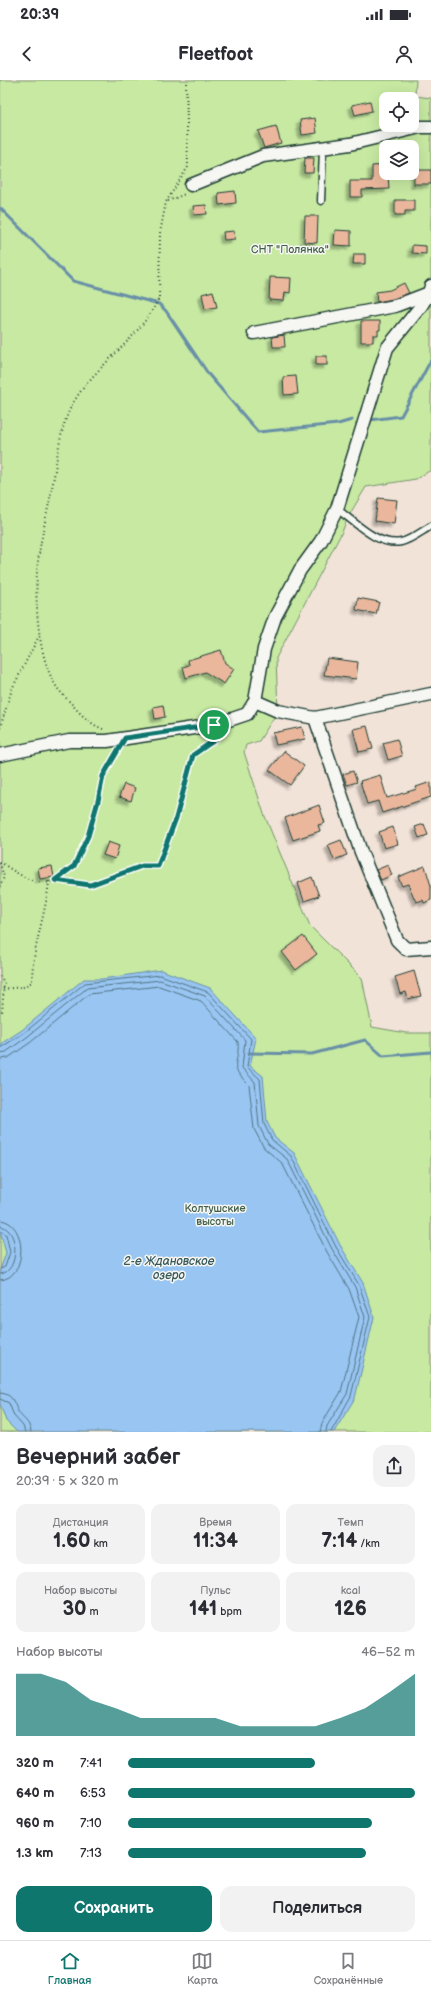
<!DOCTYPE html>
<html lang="ru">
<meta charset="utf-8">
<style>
:root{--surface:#fff;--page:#f2f2f3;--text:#2b2b33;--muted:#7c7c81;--line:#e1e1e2;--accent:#0f766e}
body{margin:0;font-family:"Balsamiq Sans",sans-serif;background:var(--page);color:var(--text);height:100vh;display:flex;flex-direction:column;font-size:15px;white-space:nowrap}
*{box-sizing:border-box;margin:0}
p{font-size:13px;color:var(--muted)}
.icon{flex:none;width:22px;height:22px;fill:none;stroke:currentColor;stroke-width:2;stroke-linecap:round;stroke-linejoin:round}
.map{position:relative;height:1352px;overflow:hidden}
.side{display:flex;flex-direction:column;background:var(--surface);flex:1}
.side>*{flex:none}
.fabs{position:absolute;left:379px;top:12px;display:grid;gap:8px}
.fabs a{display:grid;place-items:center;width:40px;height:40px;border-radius:8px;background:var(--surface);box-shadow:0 4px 16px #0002;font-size:20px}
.pin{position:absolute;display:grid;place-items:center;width:34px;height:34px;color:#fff;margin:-17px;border:2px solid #fff;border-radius:50%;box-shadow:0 1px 4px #0007}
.round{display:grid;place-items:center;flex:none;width:42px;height:42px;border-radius:12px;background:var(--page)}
.headline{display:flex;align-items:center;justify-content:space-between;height:68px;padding:0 16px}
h1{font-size:22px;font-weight:700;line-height:30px}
.metrics{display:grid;grid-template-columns:repeat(3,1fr);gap:6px;height:68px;padding:4px 16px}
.metrics div{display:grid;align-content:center;border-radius:10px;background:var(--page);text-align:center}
.metrics b{font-size:20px;font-weight:700}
.metrics small{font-size:11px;font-weight:400}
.metrics p{font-size:11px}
.chart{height:112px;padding:8px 16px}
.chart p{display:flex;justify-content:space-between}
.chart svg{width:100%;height:72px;margin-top:4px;fill:var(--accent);opacity:.7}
.button{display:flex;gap:8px;margin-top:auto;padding:8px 16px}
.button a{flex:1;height:46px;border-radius:12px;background:var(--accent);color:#fff;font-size:16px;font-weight:700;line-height:46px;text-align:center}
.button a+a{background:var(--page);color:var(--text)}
ul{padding:0 16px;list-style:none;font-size:13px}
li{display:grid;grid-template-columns:64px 48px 1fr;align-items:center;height:30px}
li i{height:10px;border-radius:5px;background:var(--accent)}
.status{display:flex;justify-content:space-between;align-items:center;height:28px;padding:0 20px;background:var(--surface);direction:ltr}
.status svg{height:11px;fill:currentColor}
header{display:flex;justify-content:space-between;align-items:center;height:52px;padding:0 16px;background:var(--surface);font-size:18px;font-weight:700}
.dock{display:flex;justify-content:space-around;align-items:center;height:56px;border-top:1px solid var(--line);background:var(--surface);font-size:11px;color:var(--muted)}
.dock a{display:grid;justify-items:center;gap:2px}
.dock .current{color:var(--accent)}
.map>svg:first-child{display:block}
.green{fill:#c7e9a2;stroke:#73936b;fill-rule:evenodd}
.water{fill:#99c5f3;stroke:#688fa7}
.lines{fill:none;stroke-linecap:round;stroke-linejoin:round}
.shore{stroke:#507380;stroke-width:1}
.stream{stroke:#688fa7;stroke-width:3}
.building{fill:#eab79c;stroke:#1f3d34;filter:url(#shadow)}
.lane-casing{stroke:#1f3d34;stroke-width:9}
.street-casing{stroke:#1f3d34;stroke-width:15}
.path{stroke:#1f3d34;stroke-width:2;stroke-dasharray:1 3;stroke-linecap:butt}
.lane{stroke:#f6f6f2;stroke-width:6}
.street{stroke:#f6f6f2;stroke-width:12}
.route-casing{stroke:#fff;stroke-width:8}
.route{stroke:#0f766e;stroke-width:5}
.labels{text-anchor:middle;stroke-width:3;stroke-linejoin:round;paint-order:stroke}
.park-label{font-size:11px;fill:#415f4a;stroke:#f6f6f2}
.water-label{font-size:12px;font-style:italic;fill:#37585a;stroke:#f6f6f2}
</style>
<div class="status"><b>20:39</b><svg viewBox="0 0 49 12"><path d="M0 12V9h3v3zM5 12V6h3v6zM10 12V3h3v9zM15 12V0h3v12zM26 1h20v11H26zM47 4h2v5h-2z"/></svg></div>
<header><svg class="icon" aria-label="back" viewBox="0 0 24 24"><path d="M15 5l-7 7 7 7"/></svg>Fleetfoot<svg class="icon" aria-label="person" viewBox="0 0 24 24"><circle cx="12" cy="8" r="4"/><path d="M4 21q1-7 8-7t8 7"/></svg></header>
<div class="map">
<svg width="431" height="1352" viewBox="0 0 431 1352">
<defs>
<filter id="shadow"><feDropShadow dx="-3.5" dy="3.5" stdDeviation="1" flood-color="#0004"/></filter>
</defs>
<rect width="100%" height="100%" fill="#f2e3d8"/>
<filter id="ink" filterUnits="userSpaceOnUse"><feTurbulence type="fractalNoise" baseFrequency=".025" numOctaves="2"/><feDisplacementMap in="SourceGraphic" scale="8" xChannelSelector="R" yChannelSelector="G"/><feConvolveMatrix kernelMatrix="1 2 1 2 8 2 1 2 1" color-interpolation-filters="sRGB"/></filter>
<g filter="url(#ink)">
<path class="green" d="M0 0H416L415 16 431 18V390L416 399 366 407 348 437 342 452 276 578 278 631 259 661 246 665 244 672 264 734 310 846 362 898 372 947 406 953H431V1352H0ZM386 19H412V45H386ZM386 67H412V93H386Z"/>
<polygon class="water" points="161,890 210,908 256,958 250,986 263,996 267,1042 275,1058 294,1073 340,1165 363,1203 374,1237 355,1318 334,1352 17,1352 6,1341 0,1324 0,1190 6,1173 0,1151 0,967 2,963 22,950 84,899 102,899"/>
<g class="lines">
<g class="shore">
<polyline points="0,968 24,953 85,903 160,895 208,912 251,959 247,987 260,999 264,1044 272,1060 291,1076 336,1167 359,1205 370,1237 351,1316 331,1352"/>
<polyline points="0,973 6,972 27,957 87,908 160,900 205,916 245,960 242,988 255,1002 259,1046 268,1064 287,1079 332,1169 355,1207 365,1237 347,1314 327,1346 326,1352"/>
<path d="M0 979 8 978 31 962 89 914 159 906 201 921 238 962C240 987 226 983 249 1005L254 1049 264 1068 282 1083 327 1172 349 1209 359 1237 341 1312 322 1343 320 1352"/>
<path d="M0 1140C28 1141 28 1199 0 1200"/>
<path d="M0 1146C20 1148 20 1193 0 1194"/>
<polyline points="0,1151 6,1154 10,1172 5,1187 0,1189"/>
<path d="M0 1313C14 1314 13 1323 19 1333 24 1340 30 1342 31 1352"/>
<polyline points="0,1319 9,1323 14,1336 23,1346 25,1352"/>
</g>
<g class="stream">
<polyline points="0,128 73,201 159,224 166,231 209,295 258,352 338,344 352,340"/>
<polyline points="370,340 401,336 431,280"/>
<polyline points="249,973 312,974 365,960 383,976 431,972"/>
</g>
</g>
<g class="building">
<polygon points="370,21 372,31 355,35 352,25"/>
<polygon points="315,38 317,53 302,55 300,40"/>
<polygon points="276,46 281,63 264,68 258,51"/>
<polygon points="305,78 314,78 313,93 304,93"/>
<polygon points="386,85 386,93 388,93 389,109 362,110 362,117 350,117 350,101 372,101 372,86"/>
<rect x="414" y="90" width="17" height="14"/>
<polygon points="235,111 236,123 219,125 218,113"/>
<polygon points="395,120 414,120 414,131 405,131 405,135 395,135"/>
<polygon points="206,125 207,134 194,135 193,126"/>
<polygon points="305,136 318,136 317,163 304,162"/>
<polygon points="335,150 351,151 351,166 334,165"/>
<polygon points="234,151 235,159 224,160 223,152"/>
<polygon points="412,165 426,166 426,174 412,173"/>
<polygon points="354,174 365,174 365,184 353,184"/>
<polygon points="270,197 291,198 290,213 285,212 284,221 269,220"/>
<polygon points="404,203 409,213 393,219 377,222 376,212 390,210"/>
<polygon points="213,211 217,227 205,229 202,214"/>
<polygon points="361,241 380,241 380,250 378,250 378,255 373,255 373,262 361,262"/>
<polygon points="284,255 285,267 273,267 272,257"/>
<rect x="316" y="276" width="11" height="9"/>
<polygon points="296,296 298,314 284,315 283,297"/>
<polygon points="378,418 397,420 394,444 375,441"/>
<polygon points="358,518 379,522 376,534 356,530"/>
<polygon points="221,570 225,583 234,589 224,604 205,592 186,598 183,587 189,585 188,580"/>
<polygon points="327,578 358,582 356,599 324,595"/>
<polygon points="163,625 165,637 155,639 153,627"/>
<polygon points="367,646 373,669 359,672 353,649"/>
<polygon points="302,647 305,659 276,665 273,653"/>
<polygon points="397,659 402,676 388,680 383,663"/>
<polygon points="284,671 304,686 290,705 269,690"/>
<polygon points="353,691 357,702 347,705 343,694"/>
<polygon points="380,695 387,718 417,709 416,707 431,702 431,717 382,733 378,721 367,724 360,701"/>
<polygon points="124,704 135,708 131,721 119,717"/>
<polygon points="319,725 325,743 318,745 320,751 293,760 285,738"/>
<polygon points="424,744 428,755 419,758 415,747"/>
<polygon points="393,747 398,764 384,768 379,752"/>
<polygon points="341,760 347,775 334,780 328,765"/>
<polygon points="108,762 119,766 115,779 103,775"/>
<polygon points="388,785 392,795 381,800 376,790"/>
<polygon points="52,786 54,797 40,799 38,788"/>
<polygon points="425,786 431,806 431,820 424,823 423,820 416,822 408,804 402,806 398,797"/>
<polygon points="312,797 319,816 304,821 298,803"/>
<polygon points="303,856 317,874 296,890 282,872"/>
<polygon points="414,891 421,916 408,919 406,912 400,914 395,897"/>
</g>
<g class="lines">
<g class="lane-casing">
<g id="lane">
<polyline points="321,121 323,69"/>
<path d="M337 429C354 441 378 467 401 462 411 460 422 451 431 446"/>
</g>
</g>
<g class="street-casing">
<g id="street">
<polyline points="191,105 263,76 350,64 420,47 431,47"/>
<polyline points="254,253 395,226 429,213"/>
<polyline points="255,621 278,631 315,638 431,614"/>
<polyline points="315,638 361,772 397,860 406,869 431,867"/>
<polyline points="0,675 69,661 107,661 214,645 247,634 255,621 264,569 275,537 300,490 321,461 337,429 387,268 421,226 429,213 431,206"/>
</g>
</g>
<g class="path">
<polyline points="168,121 185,114"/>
<polyline points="0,648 12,609 40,554"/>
<path d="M103 649C90 644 80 634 71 623 67 619 62 614 58 609 38 581 35 526 37 492 39 464 47 435 52 408 57 382 59 349 72 325 94 285 138 262 159 218L160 153 166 122 188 87 186 0"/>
<path d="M0 782C11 789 24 799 38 802 75 809 91 749 98 722 100 713 100 703 103 695 107 687 112 678 117 671"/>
<polyline points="0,783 4,797 0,806"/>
<polyline points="56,800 89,805 142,786 158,786 176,738 193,675 216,659 216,656"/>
<polyline points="0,896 4,902 2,934"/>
<path d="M3 909 23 907 32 902C32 868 46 835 49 801"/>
</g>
<use href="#lane" class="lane"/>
<use href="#street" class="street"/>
</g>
</g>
<g class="lines" filter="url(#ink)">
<g class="route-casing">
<polygon id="route" points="214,645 216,659 193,675 176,738 158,786 142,786 90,805 55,800 74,786 88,756 98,721 103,696 125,658"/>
</g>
<use href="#route" class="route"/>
</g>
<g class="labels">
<g class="park-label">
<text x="290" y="173">СНТ "Полянка"</text>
<text x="215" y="1132">Колтушские<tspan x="215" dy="13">высоты</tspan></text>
</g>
<g class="water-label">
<text x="169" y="1185">2-е Ждановское<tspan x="169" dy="14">озеро</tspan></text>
</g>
</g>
</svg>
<div class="fabs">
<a><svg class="icon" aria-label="locate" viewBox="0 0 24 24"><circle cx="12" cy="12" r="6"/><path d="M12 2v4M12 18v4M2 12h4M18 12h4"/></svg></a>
<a><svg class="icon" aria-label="layers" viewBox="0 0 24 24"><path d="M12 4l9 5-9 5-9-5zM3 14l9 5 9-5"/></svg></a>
</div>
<div class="pin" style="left:214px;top:645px;background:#1e9e55"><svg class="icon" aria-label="arrive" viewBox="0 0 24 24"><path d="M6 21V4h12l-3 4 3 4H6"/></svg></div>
</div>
<section class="side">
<div class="headline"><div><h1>Вечерний забег</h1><p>20:39 · 5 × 320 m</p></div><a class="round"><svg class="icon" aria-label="share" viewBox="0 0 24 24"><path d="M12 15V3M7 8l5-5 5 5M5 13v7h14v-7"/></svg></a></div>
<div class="metrics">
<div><p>Дистанция</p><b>1.60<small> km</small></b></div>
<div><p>Время</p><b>11:34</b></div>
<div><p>Темп</p><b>7:14<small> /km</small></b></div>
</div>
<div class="metrics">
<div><p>Набор высоты</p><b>30<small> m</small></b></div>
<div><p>Пульс</p><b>141<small> bpm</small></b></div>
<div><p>kcal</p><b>126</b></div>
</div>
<div class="chart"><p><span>Набор высоты</span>46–52 m</p>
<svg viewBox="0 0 160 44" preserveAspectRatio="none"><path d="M0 44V6L10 6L20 11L30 22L40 27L50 33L60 33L70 33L80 33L90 38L100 38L110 38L120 38L130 33L140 27L150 17L160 6V44z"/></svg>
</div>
<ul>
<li><b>320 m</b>7:41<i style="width:65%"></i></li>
<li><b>640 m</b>6:53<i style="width:100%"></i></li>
<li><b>960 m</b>7:10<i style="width:85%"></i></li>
<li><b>1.3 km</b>7:13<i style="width:83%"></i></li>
</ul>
<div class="button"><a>Сохранить</a><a>Поделиться</a></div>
</section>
<nav class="dock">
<a class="current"><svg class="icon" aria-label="home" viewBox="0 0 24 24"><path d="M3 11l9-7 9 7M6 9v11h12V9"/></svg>Главная</a>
<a><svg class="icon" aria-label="map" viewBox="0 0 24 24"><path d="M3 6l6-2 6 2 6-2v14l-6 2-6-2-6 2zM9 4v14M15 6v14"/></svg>Карта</a>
<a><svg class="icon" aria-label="saved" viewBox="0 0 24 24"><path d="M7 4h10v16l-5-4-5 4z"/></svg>Сохранённые</a>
</nav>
